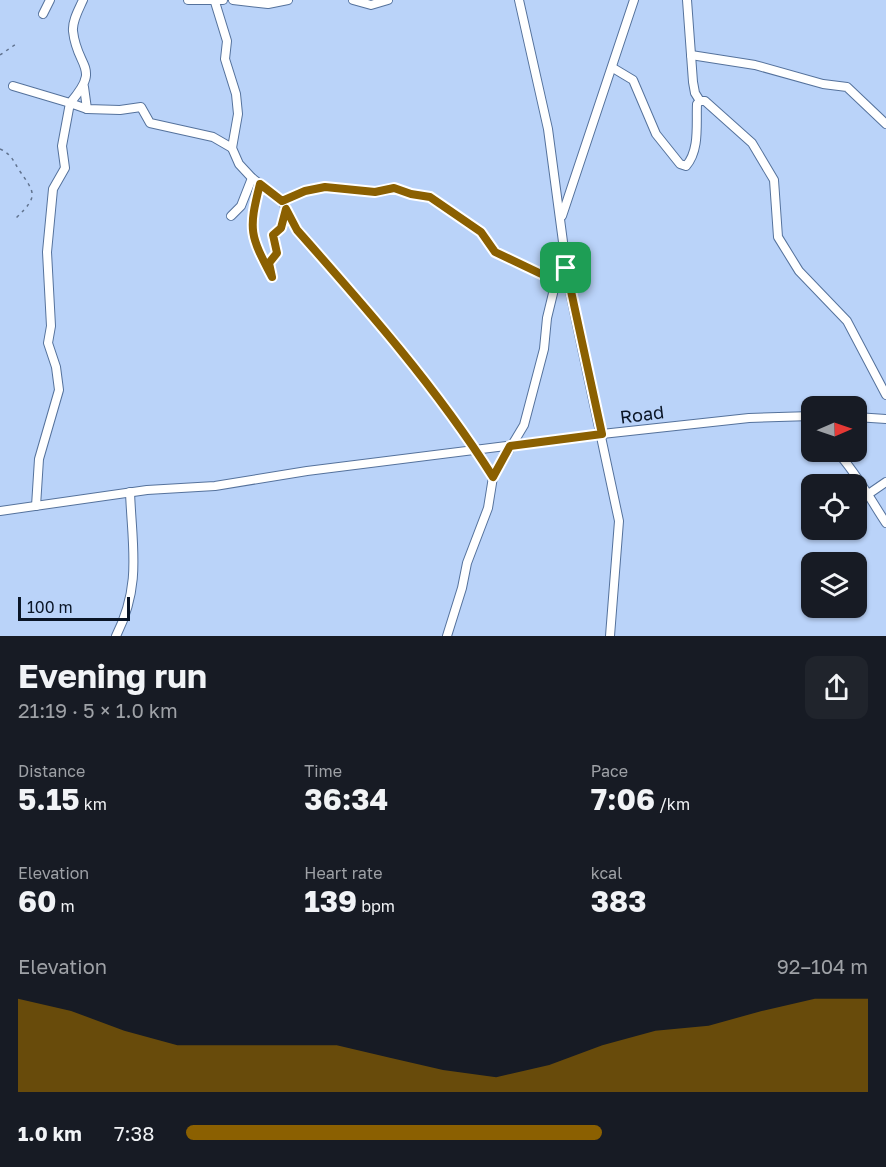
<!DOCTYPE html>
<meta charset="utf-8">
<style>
:root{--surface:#171b24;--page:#20242c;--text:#f1f3f6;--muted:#9ea1a6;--accent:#8b6001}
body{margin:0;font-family:"Golos Text",sans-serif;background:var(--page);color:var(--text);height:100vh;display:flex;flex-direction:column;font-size:22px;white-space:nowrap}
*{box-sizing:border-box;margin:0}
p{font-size:20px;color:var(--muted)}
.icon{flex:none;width:33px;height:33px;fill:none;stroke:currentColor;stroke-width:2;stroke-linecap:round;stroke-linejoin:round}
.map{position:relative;height:636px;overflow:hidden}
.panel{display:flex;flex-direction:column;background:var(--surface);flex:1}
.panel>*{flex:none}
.needle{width:39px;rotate:88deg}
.fabs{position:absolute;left:801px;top:396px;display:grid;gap:12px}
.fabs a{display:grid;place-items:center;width:66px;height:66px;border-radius:12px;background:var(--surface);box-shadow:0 2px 4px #0004;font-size:30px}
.scale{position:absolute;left:18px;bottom:15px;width:112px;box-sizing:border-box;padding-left:6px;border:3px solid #0a1526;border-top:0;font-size:16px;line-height:21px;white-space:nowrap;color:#0a1526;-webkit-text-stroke:4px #bad3f9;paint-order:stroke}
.pin{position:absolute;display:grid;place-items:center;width:51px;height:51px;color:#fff;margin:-26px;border-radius:12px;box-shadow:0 3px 9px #0006}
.round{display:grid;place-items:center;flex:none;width:63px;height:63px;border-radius:12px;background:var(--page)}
.head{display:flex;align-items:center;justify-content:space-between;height:102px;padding:0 18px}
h1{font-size:33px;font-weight:700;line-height:45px}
.figures{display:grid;grid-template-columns:repeat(3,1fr);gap:9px;height:102px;padding:6px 18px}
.figures div{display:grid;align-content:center}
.figures b{font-size:30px;font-weight:700}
.figures small{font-size:16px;font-weight:400}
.figures p{font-size:16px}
.chart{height:168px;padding:12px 18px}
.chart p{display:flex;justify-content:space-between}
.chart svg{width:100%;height:108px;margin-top:6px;fill:var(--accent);opacity:.7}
ul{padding:0 18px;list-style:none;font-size:20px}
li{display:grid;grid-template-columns:96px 72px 1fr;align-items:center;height:45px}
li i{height:15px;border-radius:8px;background:var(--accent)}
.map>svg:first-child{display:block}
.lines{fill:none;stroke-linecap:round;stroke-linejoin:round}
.minor-casing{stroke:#55729c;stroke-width:10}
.path{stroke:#61738f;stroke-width:1.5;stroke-dasharray:3 4.5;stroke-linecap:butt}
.minor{stroke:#fff;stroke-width:8}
.route-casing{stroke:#fff;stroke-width:12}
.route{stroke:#8b6001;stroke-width:8}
.labels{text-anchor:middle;stroke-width:4.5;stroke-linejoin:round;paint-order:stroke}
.street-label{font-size:18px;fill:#0a1526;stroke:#bad3f9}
</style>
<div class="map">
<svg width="886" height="636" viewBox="0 0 886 636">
<rect width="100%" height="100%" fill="#bad3f9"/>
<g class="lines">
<g class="minor-casing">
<g id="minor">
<polyline points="188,0 223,0"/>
<polyline points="233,0 268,4 288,0"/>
<polyline points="353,0 371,5 388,0"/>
<polyline points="519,0 548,129 569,287 619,521 610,636"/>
<polyline points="687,0 693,82 695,93 700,101"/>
<polyline points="215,2 227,41 225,59 236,94 238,114 232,148 239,164 252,178 282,201 297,229 395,342 463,432 493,477"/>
<polyline points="43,14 50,0"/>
<polyline points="691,55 755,65 823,84 847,87 886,124"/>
<path d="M613 68 633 80 656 134 680 164 686 166C700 150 696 124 697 104L700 101H705L752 143 774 180 778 237 799 271 847 321 886 395"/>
<path d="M13 86 70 103C102 66 77 69 73 31 72 21 79 9 83 0"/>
<polyline points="84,87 87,109 120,110 141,107 150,123 213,137 232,148"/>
<polyline points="282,201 305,191 325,187 375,192 394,188 411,194 430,197 481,232 495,252 556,281 566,268"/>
<polyline points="231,216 241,206 252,178"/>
<polyline points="562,216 634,0"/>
<polyline points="804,416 812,427"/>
<polyline points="856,417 886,419"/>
<path d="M837 452C856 472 870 499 886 523"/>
<polyline points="867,495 886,482"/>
<polyline points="36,506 39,459 59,390 56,367 48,343 51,326 47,252 53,189 65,168 62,146 70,103 87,109"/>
<polyline points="0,511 147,490 215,486 307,471 602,434 749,418 812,416"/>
<path d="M116 636C142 585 132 546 130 492"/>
<polyline points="447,636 462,588 467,563 488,508 493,477 524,425 544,349 547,318 556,281"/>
</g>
</g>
<g class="path">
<polyline points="0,55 16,44"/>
<path d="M0 149C11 154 13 160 19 170 35 193 39 196 16 218"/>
<path d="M258 191C248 232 253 241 272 277L269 263 277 253 273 235 281 228 283 221"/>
</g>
<use href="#minor" class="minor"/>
</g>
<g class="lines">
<g class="route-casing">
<path id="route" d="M260 184 282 201 305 191 325 187 375 192 394 188 411 194 430 197 481 232 495 252 556 281 566 268 602 434 510 446 493 477C436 387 367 309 297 230L286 209 281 228 273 235 277 253 269 263 272 277C250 235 248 231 260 184Z"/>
</g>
<use href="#route" class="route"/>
</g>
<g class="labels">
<g class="street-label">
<text transform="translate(642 415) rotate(-7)" y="6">Road</text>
</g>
</g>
</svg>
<div class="fabs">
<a><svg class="needle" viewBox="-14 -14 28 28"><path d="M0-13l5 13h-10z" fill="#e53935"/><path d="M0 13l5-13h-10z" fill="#9ea1a6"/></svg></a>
<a><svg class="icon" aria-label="locate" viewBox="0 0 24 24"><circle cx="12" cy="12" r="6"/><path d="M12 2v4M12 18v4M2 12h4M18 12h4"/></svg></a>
<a><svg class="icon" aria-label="layers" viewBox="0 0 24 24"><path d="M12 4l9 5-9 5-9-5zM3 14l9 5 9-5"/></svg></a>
</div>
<div class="scale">100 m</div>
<div class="pin" style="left:566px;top:268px;background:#1e9e55"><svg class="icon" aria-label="arrive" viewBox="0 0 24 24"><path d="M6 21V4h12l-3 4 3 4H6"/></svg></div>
</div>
<section class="panel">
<div class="head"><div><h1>Evening run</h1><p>21:19 · 5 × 1.0 km</p></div><a class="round"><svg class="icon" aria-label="share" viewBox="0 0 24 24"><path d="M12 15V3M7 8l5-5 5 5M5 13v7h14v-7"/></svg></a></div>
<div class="figures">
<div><p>Distance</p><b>5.15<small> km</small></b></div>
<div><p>Time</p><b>36:34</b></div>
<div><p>Pace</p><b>7:06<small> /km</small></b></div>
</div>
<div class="figures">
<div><p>Elevation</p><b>60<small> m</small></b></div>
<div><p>Heart rate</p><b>139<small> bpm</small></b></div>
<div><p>kcal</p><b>383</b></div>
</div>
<div class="chart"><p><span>Elevation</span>92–104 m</p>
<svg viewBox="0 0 160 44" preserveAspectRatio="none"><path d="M0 44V6L10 11L20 19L30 25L40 25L50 25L60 25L70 30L80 35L90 38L100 33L110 25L120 19L130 17L140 11L150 6L160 6V44z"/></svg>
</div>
<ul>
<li><b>1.0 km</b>7:38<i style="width:61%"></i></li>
</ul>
</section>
